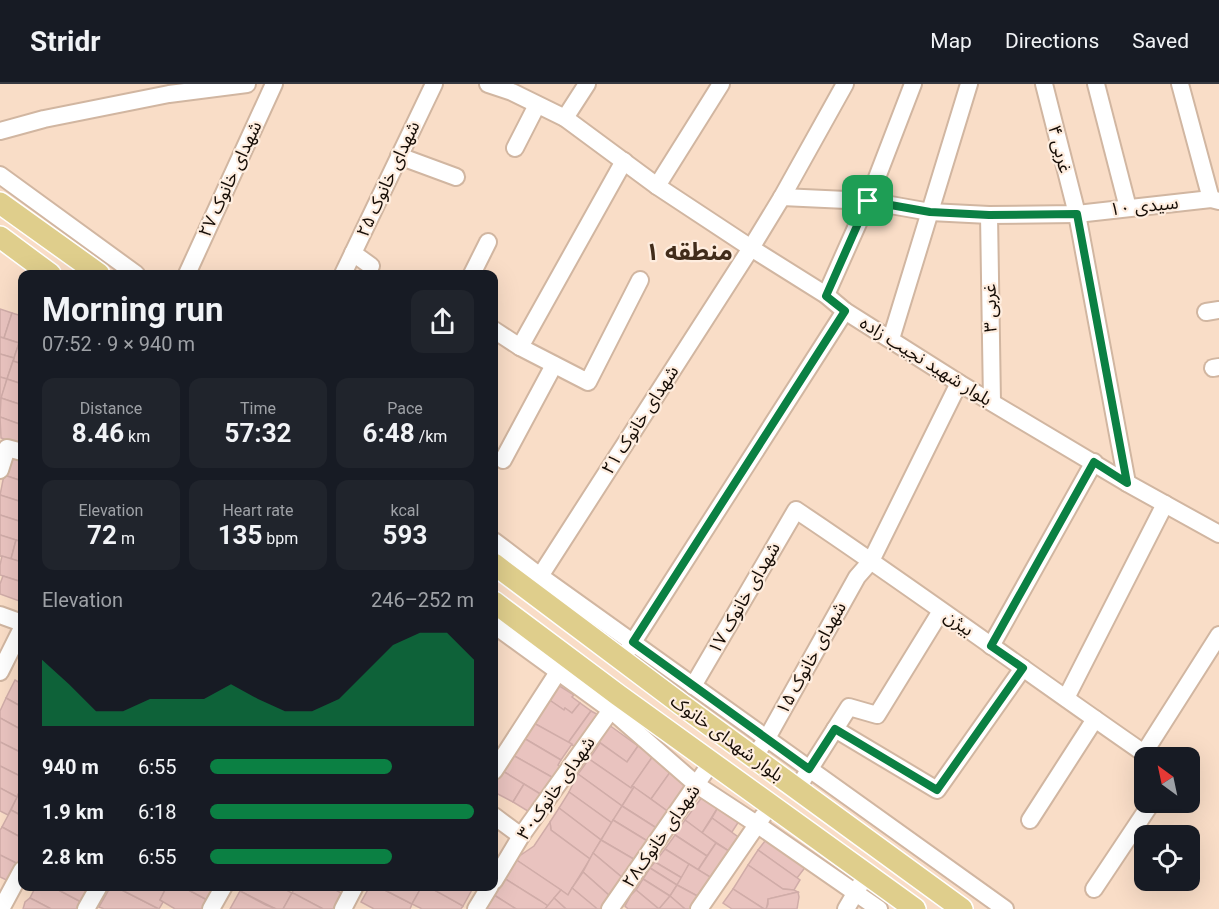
<!DOCTYPE html>
<meta charset="utf-8">
<style>
:root{--surface:#171b24;--page:#20242c;--text:#f1f3f6;--muted:#9ea1a6;--line:#363941;--accent:#0b8043}
body{margin:0;font-family:Roboto,"Noto Sans Arabic",sans-serif;background:var(--page);color:var(--text);height:100vh;display:flex;flex-direction:column;font-size:22px;white-space:nowrap}
*{box-sizing:border-box;margin:0}
p{font-size:20px;color:var(--muted)}
.icon{flex:none;width:33px;height:33px;fill:none;stroke:currentColor;stroke-width:2;stroke-linecap:round;stroke-linejoin:round}
.map{position:relative;flex:1;overflow:hidden}
.panel{position:absolute;left:18px;top:186px;width:480px;height:621px;display:flex;flex-direction:column;background:var(--surface);border-radius:12px;box-shadow:0 6px 24px #0002}
.panel>*{flex:none}
.needle{width:39px;rotate:327deg}
.controls{position:absolute;left:1134px;top:663px;display:grid;gap:12px}
.controls a{display:grid;place-items:center;width:66px;height:66px;border-radius:12px;background:var(--surface);box-shadow:0 6px 24px #0002;font-size:30px}
.pin{position:absolute;display:grid;place-items:center;width:51px;height:51px;color:#fff;margin:-26px;border-radius:12px;box-shadow:0 3px 9px #0006}
.round{display:grid;place-items:center;flex:none;width:63px;height:63px;border-radius:12px;background:var(--page)}
.head{display:flex;align-items:center;justify-content:space-between;height:102px;padding:0 24px}
h1{font-size:33px;font-weight:700;line-height:45px}
.figures{display:grid;grid-template-columns:repeat(3,1fr);gap:9px;height:102px;padding:6px 24px}
.figures div{display:grid;align-content:center;border-radius:12px;background:var(--page);text-align:center}
.figures b{font-size:26px;font-weight:700}
.figures small{font-size:16px;font-weight:400}
.figures p{font-size:16px}
.chart{height:168px;padding:12px 24px}
.chart p{display:flex;justify-content:space-between}
.chart svg{width:100%;height:108px;margin-top:6px;fill:var(--accent);opacity:.7}
ul{padding:0 24px;list-style:none;font-size:20px}
li{display:grid;grid-template-columns:96px 72px 1fr;align-items:center;height:45px}
li i{height:15px;border-radius:8px;background:var(--accent)}
header{display:flex;align-items:center;gap:36px;box-sizing:border-box;height:84px;padding:0 30px;background:var(--surface);border-bottom:2px solid var(--line)}
header strong{font-size:28px}
nav{display:flex;gap:33px;margin-inline-start:auto;font-size:21px}
.map>svg:first-child{display:block}
.building{fill:#e9c3bf;stroke:#d0aca8;stroke-width:1.5}
.lines{fill:none;stroke-linecap:round;stroke-linejoin:round}
.minor-casing{stroke:#d1b6a1;stroke-width:20}
.major-casing{stroke:#fff;stroke-width:24}
.minor{stroke:#fff;stroke-width:16}
.major{stroke:#dfce8c;stroke-width:21}
.route-casing{stroke:#fff;stroke-width:12}
.route{stroke:#0b8043;stroke-width:8}
.labels{text-anchor:middle;stroke-width:4.5;stroke-linejoin:round;paint-order:stroke}
.street-label{font-size:18px;fill:#160d06;stroke:#feeddf}
.district-label{font-size:24px;font-weight:bold;fill:#412c1a;stroke:#feeddf}
</style>
<header>
<strong>Stridr</strong>
<nav><a>Map</a><a>Directions</a><a>Saved</a></nav>
</header>
<div class="map">
<svg width="1219" height="825" viewBox="0 0 1219 825">
<rect width="100%" height="100%" fill="#f9ddc7"/>
<g class="building">
<polygon points="0,225 12,229 4,254 0,253"/>
<polygon points="12,229 22,232 22,249 19,259 4,254"/>
<polygon points="0,253 19,259 14,274 0,270"/>
<polygon points="19,259 22,260 22,280 13,277"/>
<polygon points="0,270 14,274 7,295 0,293"/>
<polygon points="13,277 22,280 22,300 7,295"/>
<polygon points="0,293 7,295 0,319"/>
<polygon points="7,295 22,300 22,321 1,314"/>
<polygon points="1,314 22,321 22,341 0,333"/>
<polygon points="0,333 22,341 22,361 1,354"/>
<polygon points="12,374 22,377 22,397 4,391"/>
<polygon points="4,391 22,397 22,418 0,411"/>
<polygon points="0,411 22,418 22,438 0,431"/>
<polygon points="0,431 22,438 22,458 0,451"/>
<polygon points="0,451 16,456 11,475 0,472"/>
<polygon points="16,456 22,458 22,478 11,475"/>
<polygon points="2,472 22,478 22,498 0,491 0,481"/>
<polygon points="3,492 22,498 22,518 0,510 0,500"/>
<polygon points="15,596 22,600 22,623 6,614"/>
<polygon points="558,601 574,611 572,613 580,619 572,629 565,624 564,626 548,615"/>
<polygon points="6,614 22,623 22,646 0,634 0,627"/>
<polygon points="548,615 564,626 565,624 572,629 580,619 591,627 568,659 532,638"/>
<polygon points="591,627 604,634 578,664 568,659"/>
<polygon points="0,634 22,646 22,669 0,658"/>
<polygon points="532,638 572,660 561,676 522,653"/>
<polygon points="609,641 638,662 627,678 598,657"/>
<polygon points="522,653 561,676 558,681 564,685 557,696 511,670"/>
<polygon points="0,658 22,669 22,693 0,682"/>
<polygon points="600,659 627,678 638,662 653,672 631,704 589,675"/>
<polygon points="511,670 557,696 542,711 501,686"/>
<polygon points="653,672 672,686 651,715 632,702"/>
<polygon points="589,675 631,704 632,702 634,703 622,722 578,690"/>
<polygon points="0,682 22,693 22,702 17,713 0,704"/>
<polygon points="673,684 690,702 670,729 651,715"/>
<polygon points="501,686 524,700 513,718 494,708 494,698"/>
<polygon points="578,690 622,722 612,739 569,708"/>
<polygon points="524,700 542,711 531,729 513,718"/>
<polygon points="22,702 22,732 11,726"/>
<polygon points="634,703 670,729 658,745 622,722"/>
<polygon points="0,704 17,713 8,731 0,727"/>
<polygon points="569,708 612,739 601,756 559,724"/>
<polygon points="705,709 720,720 702,749 685,736"/>
<polygon points="720,720 741,734 732,748 712,734"/>
<polygon points="622,722 658,745 649,758 613,736"/>
<polygon points="559,724 601,756 590,775 551,746 550,738"/>
<polygon points="11,726 22,732 22,754 2,743"/>
<polygon points="712,734 741,755 732,769 702,749"/>
<polygon points="613,736 649,758 637,777 601,756"/>
<polygon points="685,736 716,759 707,772 675,751"/>
<polygon points="550,738 551,746 590,775 568,811 515,775 534,762"/>
<polygon points="2,743 22,754 22,782 0,771 0,746"/>
<polygon points="675,751 707,772 698,786 665,765"/>
<polygon points="601,756 637,777 624,795 593,769"/>
<polygon points="772,756 807,781 797,794 758,766 765,757"/>
<polygon points="716,759 732,769 715,796 698,786"/>
<polygon points="665,765 689,780 682,794 655,778"/>
<polygon points="758,766 800,796 794,806 783,805 748,781"/>
<polygon points="593,769 624,795 611,813 583,788"/>
<polygon points="0,771 22,782 17,801 0,793"/>
<polygon points="515,775 561,806 548,822 504,794"/>
<polygon points="655,778 682,794 677,801 650,784"/>
<polygon points="689,780 715,796 703,815 677,801"/>
<polygon points="748,781 783,805 794,806 798,808 768,815 767,823 766,825 764,825 733,805"/>
<polygon points="650,784 677,801 670,812 643,795"/>
<polygon points="583,788 611,813 603,825 597,825 572,804"/>
<polygon points="504,794 539,816 548,822 545,825 516,825 494,811"/>
<polygon points="643,795 670,812 659,825 636,806"/>
<polygon points="677,801 703,815 696,825 685,825 670,812"/>
<polygon points="36,802 51,802 83,819 80,825 51,825 30,814"/>
<polygon points="51,802 92,802 83,819"/>
<polygon points="111,802 114,802 159,825 104,825 99,823"/>
<polygon points="114,802 167,802 160,816 163,818 159,825"/>
<polygon points="167,802 181,802 211,818 207,825 175,825 160,816"/>
<polygon points="181,802 221,802 211,818"/>
<polygon points="243,802 279,802 292,809 283,825 276,825 240,807"/>
<polygon points="295,802 329,802 343,810 334,825 323,825 292,809"/>
<polygon points="370,802 377,802 412,820 410,825 374,825 361,818"/>
<polygon points="377,802 422,802 412,820"/>
<polygon points="422,802 427,802 446,812 463,822 461,825 422,825 412,820"/>
<polygon points="427,802 474,802 463,822"/>
<polygon points="572,804 595,823 597,825 566,825 554,814 561,806 568,811"/>
<polygon points="733,805 736,807 764,825 732,825 723,819"/>
<polygon points="636,806 659,825 628,825 625,822 631,811"/>
<polygon points="240,807 266,821 276,825 230,825"/>
<polygon points="798,808 799,813 797,825 766,825 768,820 768,815"/>
<polygon points="292,809 295,810 323,825 283,825"/>
<polygon points="494,811 516,825 484,825"/>
<polygon points="670,812 685,825 659,825"/>
<polygon points="30,814 36,817 51,825 23,825 25,818"/>
<polygon points="554,814 566,825 545,825"/>
</g>
<g class="lines">
<g class="minor-casing">
<g id="minor">
<polyline points="488,0 512,8 565,34 657,102 751,164 826,211 845,227 959,299 1127,399 1219,450"/>
<polyline points="1044,0 1077,130 1127,399"/>
<polyline points="1096,0 1128,124"/>
<polyline points="1180,0 1211,115"/>
<polyline points="565,34 587,0"/>
<polyline points="0,47 44,35 169,10 247,0"/>
<polyline points="515,64 537,21"/>
<polyline points="399,72 456,93"/>
<polyline points="0,91 136,190"/>
<polyline points="657,102 721,0"/>
<polyline points="782,113 868,117 930,128 989,131 1077,130 1211,115 1219,117"/>
<polyline points="989,131 992,318"/>
<polyline points="353,169 371,182"/>
<polyline points="187,190 274,0"/>
<polyline points="343,190 434,0"/>
<polyline points="472,190 488,158"/>
<polyline points="826,211 868,117 913,0"/>
<polyline points="1206,228 1219,226"/>
<polyline points="494,246 520,263 588,298 640,196"/>
<polyline points="891,255 969,0"/>
<polyline points="520,263 624,77"/>
<polyline points="1213,284 1219,283"/>
<polyline points="503,376 554,281"/>
<polyline points="0,386 7,364 22,368"/>
<polyline points="494,457 540,492 1005,825"/>
<polyline points="535,500 751,164 782,113 845,0"/>
<polyline points="0,531 22,539"/>
<polyline points="494,541 611,626 697,701 758,741 879,825"/>
<polyline points="991,562 1094,378"/>
<polyline points="628,566 845,227"/>
<polyline points="0,588 22,544"/>
<path d="M693 602 796 426C916 506 1032 592 1151 674"/>
<polyline points="1066,614 1165,420"/>
<polyline points="835,645 937,706 1023,584"/>
<polyline points="1144,669 1219,551"/>
<polyline points="754,673 767,654 857,493 871,477 959,299"/>
<polyline points="494,687 558,588"/>
<polyline points="797,705 849,623 877,631 941,527"/>
<polyline points="494,732 521,752"/>
<polyline points="1030,736 1095,635"/>
<polyline points="494,797 521,752 611,626 615,618"/>
<polyline points="1094,805 1152,718"/>
<polyline points="1,825 22,786"/>
<polyline points="86,825 99,802"/>
<polyline points="211,825 224,802"/>
<polyline points="343,825 355,802"/>
<polyline points="476,825 490,802"/>
<polyline points="610,825 711,679"/>
<polyline points="699,825 763,732"/>
<polyline points="846,825 860,801"/>
</g>
</g>
<g class="major-casing">
<g id="major">
<polyline points="0,119 99,190"/>
<polyline points="0,153 50,190"/>
<polyline points="494,480 682,621 962,825"/>
<polyline points="494,518 618,611 915,825"/>
</g>
</g>
<use href="#minor" class="minor"/>
<use href="#major" class="major"/>
</g>
<g class="lines">
<g class="route-casing">
<polygon id="route" points="868,117 930,128 989,131 1077,130 1127,399 1094,378 991,562 1023,584 937,706 835,645 809,685 633,558 845,227 826,212"/>
</g>
<use href="#route" class="route"/>
</g>
<g class="labels">
<g class="street-label">
<text transform="translate(1060 65) rotate(76)" y="6">غربی ۴</text>
<text transform="translate(230 95) rotate(-65)" y="6">شهدای خانوک ۲۷</text>
<text transform="translate(388 95) rotate(-65)" y="6">شهدای خانوک ۲۵</text>
<text transform="translate(1144 122) rotate(-6)" y="6">سیدی ۱۰</text>
<text transform="translate(990 224) rotate(-91)" y="6">غربی ۳</text>
<text transform="translate(926 277) rotate(32)" y="6">بلوار شهید نجیب زاده</text>
<text transform="translate(640 336) rotate(-57)" y="6">شهدای خانوک ۲۱</text>
<text transform="translate(744 514) rotate(-60)" y="6">شهدای خانوک ۱۷</text>
<text transform="translate(959 539) rotate(35)" y="6">بیژن</text>
<text transform="translate(811 574) rotate(-61)" y="6">شهدای خانوک ۱۵</text>
<text transform="translate(727 654) rotate(36)" y="6">بلوار شهدای خانوک</text>
<text transform="translate(556 704) rotate(-55)" y="6">شهدای خانوک۳۰</text>
<text transform="translate(661 752) rotate(-55)" y="6">شهدای خانوک۲۸</text>
</g>
<g class="district-label">
<text x="689" y="176">منطقه ۱</text>
</g>
</g>
</svg>
<div class="controls">
<a><svg class="needle" viewBox="-14 -14 28 28"><path d="M0-13l5 13h-10z" fill="#e53935"/><path d="M0 13l5-13h-10z" fill="#9ea1a6"/></svg></a>
<a><svg class="icon" aria-label="locate" viewBox="0 0 24 24"><circle cx="12" cy="12" r="6"/><path d="M12 2v4M12 18v4M2 12h4M18 12h4"/></svg></a>
</div>
<div class="pin" style="left:868px;top:117px;background:#1e9e55"><svg class="icon" aria-label="arrive" viewBox="0 0 24 24"><path d="M6 21V4h12l-3 4 3 4H6"/></svg></div>
<section class="panel">
<div class="head"><div><h1>Morning run</h1><p>07:52 · 9 × 940 m</p></div><a class="round"><svg class="icon" aria-label="share" viewBox="0 0 24 24"><path d="M12 15V3M7 8l5-5 5 5M5 13v7h14v-7"/></svg></a></div>
<div class="figures">
<div><p>Distance</p><b>8.46<small> km</small></b></div>
<div><p>Time</p><b>57:32</b></div>
<div><p>Pace</p><b>6:48<small> /km</small></b></div>
</div>
<div class="figures">
<div><p>Elevation</p><b>72<small> m</small></b></div>
<div><p>Heart rate</p><b>135<small> bpm</small></b></div>
<div><p>kcal</p><b>593</b></div>
</div>
<div class="chart"><p><span>Elevation</span>246–252 m</p>
<svg viewBox="0 0 160 44" preserveAspectRatio="none"><path d="M0 44V17L10 27L20 38L30 38L40 33L50 33L60 33L70 27L80 33L90 38L100 38L110 33L120 22L130 11L140 6L150 6L160 17V44z"/></svg>
</div>
<ul>
<li><b>940 m</b>6:55<i style="width:69%"></i></li>
<li><b>1.9 km</b>6:18<i style="width:100%"></i></li>
<li><b>2.8 km</b>6:55<i style="width:69%"></i></li>
</ul>
</section>
</div>
